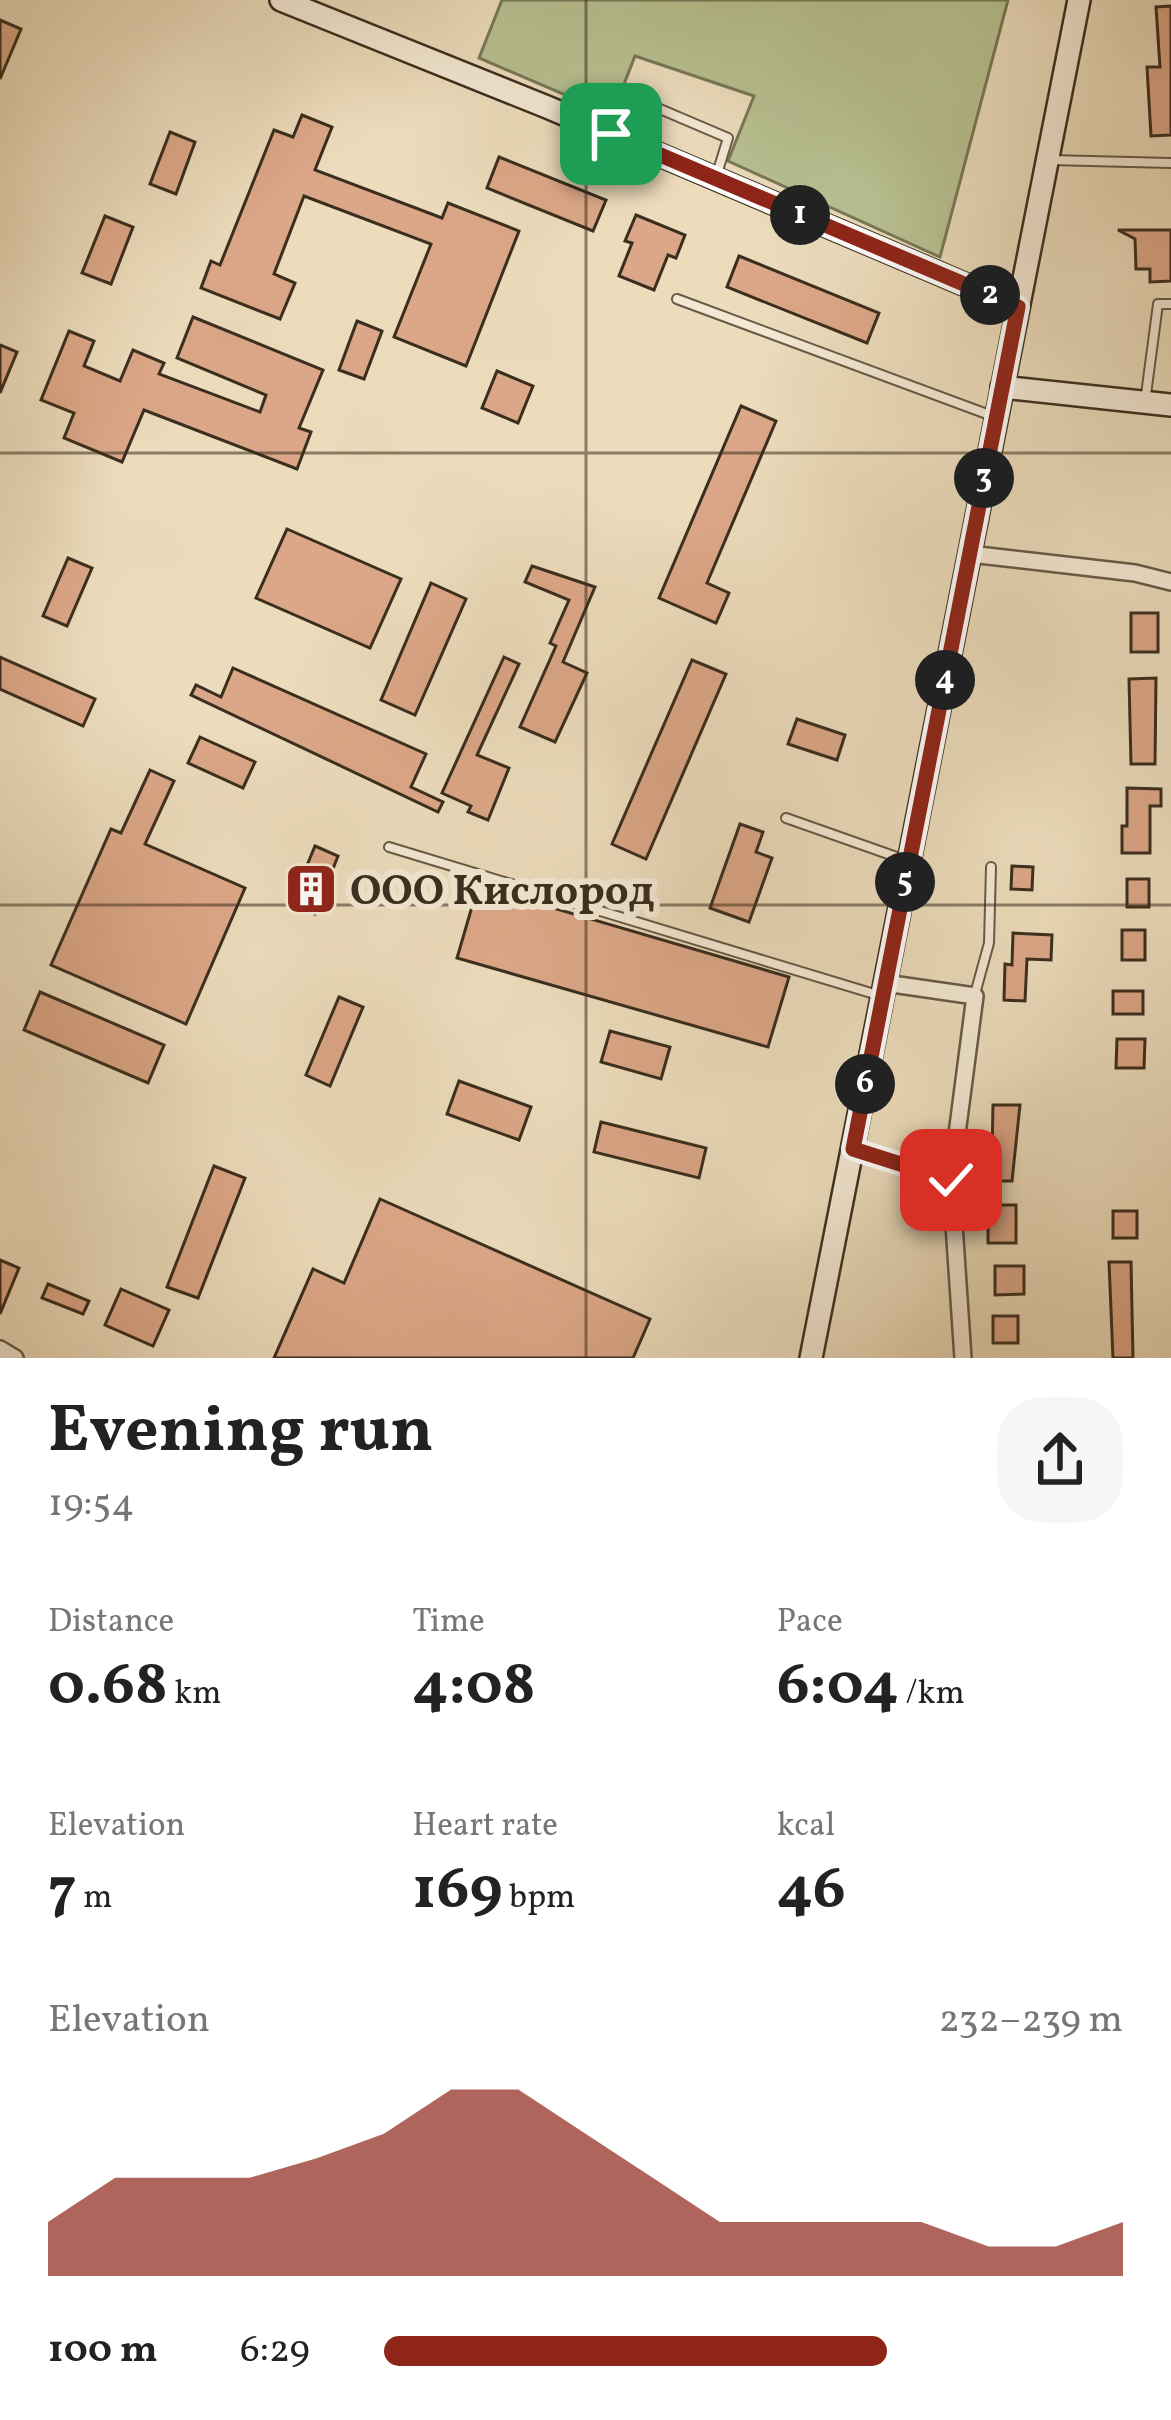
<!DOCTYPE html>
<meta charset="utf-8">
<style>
:root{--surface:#fff;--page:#f6f6f6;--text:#222;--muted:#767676;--accent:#8f2418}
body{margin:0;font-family:Vollkorn,serif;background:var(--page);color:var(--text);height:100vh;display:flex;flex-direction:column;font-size:45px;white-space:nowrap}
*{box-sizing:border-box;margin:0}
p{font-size:39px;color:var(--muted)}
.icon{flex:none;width:66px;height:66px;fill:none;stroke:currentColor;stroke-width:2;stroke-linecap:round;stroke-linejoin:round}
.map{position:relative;height:1358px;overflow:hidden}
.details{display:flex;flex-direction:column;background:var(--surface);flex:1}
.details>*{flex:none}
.pin{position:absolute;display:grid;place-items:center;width:102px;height:102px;color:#fff;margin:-51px;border-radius:24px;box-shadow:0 6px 18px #0006}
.km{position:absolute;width:60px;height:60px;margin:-30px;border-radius:50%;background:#222;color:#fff;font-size:33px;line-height:60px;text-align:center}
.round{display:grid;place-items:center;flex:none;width:126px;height:126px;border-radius:48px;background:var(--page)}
.headline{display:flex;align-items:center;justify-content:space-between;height:204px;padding:0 48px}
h1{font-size:66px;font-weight:700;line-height:90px}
.figures{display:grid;grid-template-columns:repeat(3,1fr);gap:18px;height:204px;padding:12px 48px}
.figures div{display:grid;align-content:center}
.figures b{font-size:60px;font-weight:700}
.figures small{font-size:33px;font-weight:400}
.figures p{font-size:33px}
.chart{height:336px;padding:24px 48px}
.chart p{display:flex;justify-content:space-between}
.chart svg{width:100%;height:216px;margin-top:12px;fill:var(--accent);opacity:.7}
ul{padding:0 48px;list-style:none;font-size:39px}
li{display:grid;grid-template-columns:192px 144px 1fr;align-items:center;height:90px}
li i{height:30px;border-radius:15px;background:var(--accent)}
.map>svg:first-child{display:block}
.green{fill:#b7c091;stroke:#787758;stroke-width:3}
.building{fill:#dca788;stroke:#3a2e1e;stroke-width:3}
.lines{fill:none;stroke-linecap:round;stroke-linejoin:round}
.lane-casing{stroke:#665a46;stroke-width:12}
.street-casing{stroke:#665a46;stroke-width:20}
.secondary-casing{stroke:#3a2e1e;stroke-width:26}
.lane{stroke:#f3e8d3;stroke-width:8}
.street{stroke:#f3e8d3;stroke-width:15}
.secondary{stroke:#f3e8d3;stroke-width:21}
.route-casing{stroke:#fff;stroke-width:24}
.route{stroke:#8f2418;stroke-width:15}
.grid{fill:none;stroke:#3a2e1e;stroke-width:3;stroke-opacity:0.55}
.labels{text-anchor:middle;stroke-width:12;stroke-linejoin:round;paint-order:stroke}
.poi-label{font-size:42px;font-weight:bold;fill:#3a2e1e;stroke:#f3e8d3;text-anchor:start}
</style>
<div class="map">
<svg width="1171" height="1358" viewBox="0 0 1171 1358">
<rect width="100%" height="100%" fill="#ecdcbc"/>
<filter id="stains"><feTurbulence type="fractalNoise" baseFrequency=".00167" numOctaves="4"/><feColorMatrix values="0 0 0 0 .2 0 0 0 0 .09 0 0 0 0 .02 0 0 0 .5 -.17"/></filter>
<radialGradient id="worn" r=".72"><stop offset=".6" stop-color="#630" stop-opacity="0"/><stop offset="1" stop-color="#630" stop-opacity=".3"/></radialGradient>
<polygon class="green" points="502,0 1008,0 940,257 728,161 754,96 635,56 612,115 479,58"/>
<g class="building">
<polygon points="1171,6 1171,135 1151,136 1147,67 1160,67 1156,7"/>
<polygon points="0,20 21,29 0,79"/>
<polygon points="302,115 332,127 315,170 442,218 448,203 519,231 466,366 394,337 431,244 304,196 274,274 295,283 280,319 201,288 211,261 220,265 274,130 293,137"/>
<polygon points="170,132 195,142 176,194 150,184"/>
<polygon points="499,157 606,200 593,231 487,188"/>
<polygon points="636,215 685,235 676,258 668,255 654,290 619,276 632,243 625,241"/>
<polygon points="105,216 133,227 111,284 82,273"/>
<polygon points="1118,230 1171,230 1171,281 1150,282 1150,269 1136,269 1135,239"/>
<polygon points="739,256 879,313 867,343 727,287"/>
<polygon points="193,317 323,370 299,428 311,432 297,469 144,410 122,462 64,438 74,413 41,400 69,331 94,341 84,366 120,381 133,350 164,363 159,374 260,412 266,395 177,358"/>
<polygon points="357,321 382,331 364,379 339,370"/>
<polygon points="0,345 17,352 0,393"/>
<polygon points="497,371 533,386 518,423 482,408"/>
<polygon points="741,406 776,421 707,583 729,593 716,623 659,598"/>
<polygon points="287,529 401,579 370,648 256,598"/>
<polygon points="68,558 92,568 67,626 43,616"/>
<polygon points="532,566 595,587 563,662 587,673 555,742 520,727 556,646 550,643 569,600 525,582"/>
<polygon points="431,583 466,599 415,715 381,700"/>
<rect x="1131" y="613" width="27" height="39"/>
<polygon points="0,657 95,699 83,726 0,689"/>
<polygon points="504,657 519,664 477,755 509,768 488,820 468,812 471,806 442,793"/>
<polygon points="692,660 726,674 646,859 612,844"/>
<polygon points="233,668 426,754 411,787 443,802 438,812 191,695 196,685 221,697"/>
<polygon points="1156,678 1155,764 1131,764 1129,679"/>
<polygon points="797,719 845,735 837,760 788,744"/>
<polygon points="200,737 255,762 243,788 188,763"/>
<polygon points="150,770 174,781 145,844 245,888 186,1024 51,965 111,829 121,833"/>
<polygon points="1127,788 1161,789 1161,806 1150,806 1150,853 1122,853 1122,826 1127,826"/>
<polygon points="740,824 763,832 756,852 772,858 749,922 710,908"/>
<polygon points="315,846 338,856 315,914 291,904"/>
<polygon points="1012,866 1033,867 1032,890 1011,889"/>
<rect x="1127" y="879" width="22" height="28"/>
<polygon points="478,886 789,977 768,1047 457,958"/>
<rect x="1122" y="930" width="23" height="30"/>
<polygon points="1013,933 1052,935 1051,960 1027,959 1025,1001 1004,1000 1005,964 1012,965"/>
<rect x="1113" y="991" width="30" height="23"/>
<polygon points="40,992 164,1045 148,1083 24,1030"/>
<polygon points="339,997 363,1007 330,1086 306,1075"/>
<polygon points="610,1031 670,1047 661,1079 601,1062"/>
<polygon points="1117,1039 1145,1039 1144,1068 1116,1068"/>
<polygon points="459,1081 531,1107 519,1140 447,1114"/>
<polygon points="993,1105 1020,1105 1012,1181 984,1181 985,1156 992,1156"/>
<polygon points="601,1122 706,1148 699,1178 594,1152"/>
<polygon points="214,1166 245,1178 198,1298 167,1287"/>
<polygon points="380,1199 650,1319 633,1358 274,1358 313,1269 344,1283"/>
<rect x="988" y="1205" width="28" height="38"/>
<rect x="1113" y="1211" width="24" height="27"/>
<polygon points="0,1260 19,1268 0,1314"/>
<polygon points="1109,1262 1131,1262 1133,1358 1113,1358"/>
<polygon points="995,1266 1024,1266 1024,1294 995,1295"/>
<polygon points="48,1284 89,1301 83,1314 42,1298"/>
<polygon points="121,1289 169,1310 153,1346 105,1325"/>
<rect x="993" y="1316" width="25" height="27"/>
</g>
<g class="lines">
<g class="lane-casing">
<g id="lane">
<polyline points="613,131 627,95 728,138 716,177"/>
<polyline points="1049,160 1171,163"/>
<polyline points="677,299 995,417"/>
<polyline points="1145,402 1158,304 1171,304"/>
<polyline points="786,818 908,861"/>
<polyline points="389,847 881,996"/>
<polyline points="975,994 989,943 991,867"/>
</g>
</g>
<g class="street-casing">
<g id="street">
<polyline points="970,554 1135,573 1171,582"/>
<polyline points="885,983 975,996 951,1180 963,1358"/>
<polyline points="853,1149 951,1180"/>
<polyline points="0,1349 15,1358"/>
</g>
</g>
<g class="secondary-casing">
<g id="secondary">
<polyline points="281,0 547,107 1018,307"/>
<polyline points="1002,387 1171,405"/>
<polyline points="811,1358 1079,0"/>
</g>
</g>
<use href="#lane" class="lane"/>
<use href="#street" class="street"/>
<use href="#secondary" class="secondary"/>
</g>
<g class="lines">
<g class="route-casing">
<polyline id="route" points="611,134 1018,307 853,1149 951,1180"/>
</g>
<use href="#route" class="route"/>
</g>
<path class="grid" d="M586 0V1358M0 453H1171M0 905H1171"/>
<defs>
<g id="building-square" transform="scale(2.7)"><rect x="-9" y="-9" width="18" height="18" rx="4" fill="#8f2418" stroke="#f3e8d3"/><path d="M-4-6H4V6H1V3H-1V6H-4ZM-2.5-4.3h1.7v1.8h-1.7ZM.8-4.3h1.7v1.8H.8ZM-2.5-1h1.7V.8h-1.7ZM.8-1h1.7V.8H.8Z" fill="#fff"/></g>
</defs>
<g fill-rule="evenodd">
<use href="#building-square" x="311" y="889"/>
</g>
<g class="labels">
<g class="poi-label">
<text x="350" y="904">ООО Кислород</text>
</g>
</g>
<rect width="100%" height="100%" filter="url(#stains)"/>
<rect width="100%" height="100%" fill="url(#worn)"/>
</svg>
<div class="pin" style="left:611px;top:134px;background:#1e9e55"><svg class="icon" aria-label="arrive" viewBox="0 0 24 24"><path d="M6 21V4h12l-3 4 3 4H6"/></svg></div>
<div class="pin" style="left:951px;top:1180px;background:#d93025"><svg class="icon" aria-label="check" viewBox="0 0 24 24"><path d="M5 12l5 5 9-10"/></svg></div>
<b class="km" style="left:800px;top:215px">1</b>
<b class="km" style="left:990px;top:295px">2</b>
<b class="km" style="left:984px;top:478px">3</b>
<b class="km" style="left:945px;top:680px">4</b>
<b class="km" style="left:905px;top:882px">5</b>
<b class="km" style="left:865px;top:1084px">6</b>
</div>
<section class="details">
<div class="headline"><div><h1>Evening run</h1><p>19:54</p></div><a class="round"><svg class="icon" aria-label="share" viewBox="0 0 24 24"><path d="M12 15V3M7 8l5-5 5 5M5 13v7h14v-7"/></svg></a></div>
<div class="figures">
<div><p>Distance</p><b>0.68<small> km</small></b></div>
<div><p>Time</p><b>4:08</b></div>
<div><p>Pace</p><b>6:04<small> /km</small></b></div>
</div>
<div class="figures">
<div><p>Elevation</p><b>7<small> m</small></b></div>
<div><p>Heart rate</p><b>169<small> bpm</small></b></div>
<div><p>kcal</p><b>46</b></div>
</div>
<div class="chart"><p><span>Elevation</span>232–239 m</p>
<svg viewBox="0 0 160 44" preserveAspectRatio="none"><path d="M0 44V33L10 24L20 24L30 24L40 20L50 15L60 6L70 6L80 15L90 24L100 33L110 33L120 33L130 33L140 38L150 38L160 33V44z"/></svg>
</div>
<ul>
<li><b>100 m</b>6:29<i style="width:68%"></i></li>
</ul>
</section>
